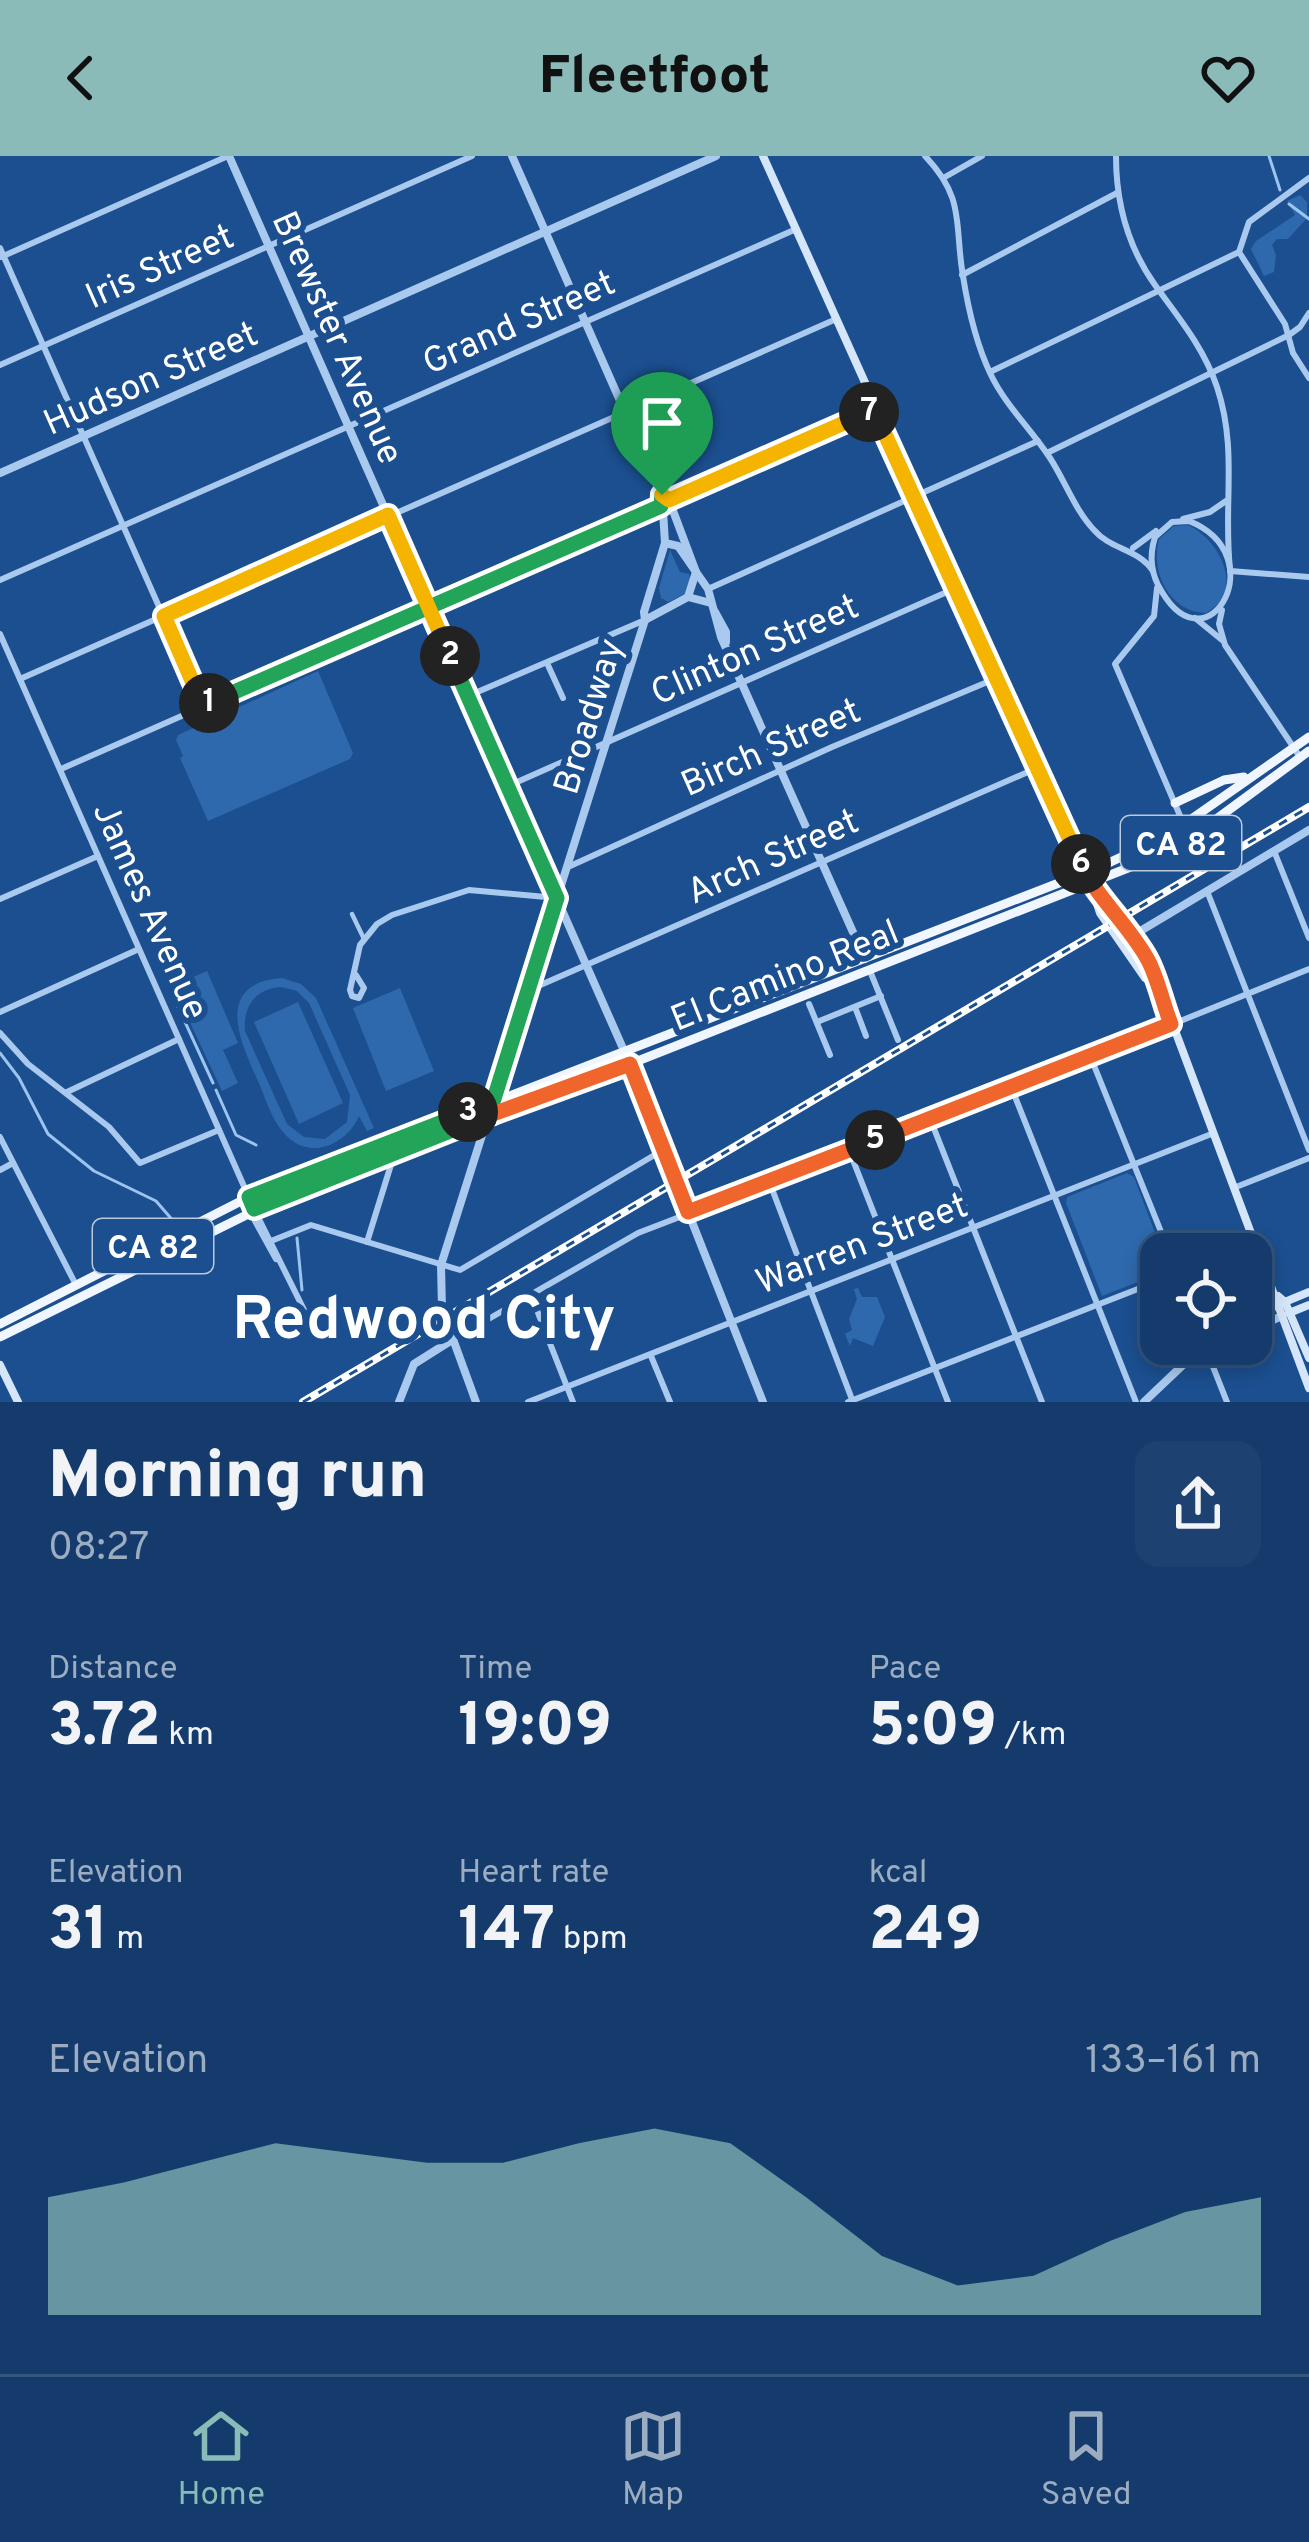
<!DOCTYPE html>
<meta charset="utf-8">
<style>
:root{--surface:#143b6b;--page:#1d4271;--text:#f1f3f6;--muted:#9dadc1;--line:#33557e;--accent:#8bbbb9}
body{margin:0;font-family:Overpass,sans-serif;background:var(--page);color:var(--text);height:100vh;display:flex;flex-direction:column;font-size:45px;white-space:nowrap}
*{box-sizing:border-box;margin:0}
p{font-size:39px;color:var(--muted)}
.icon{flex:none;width:66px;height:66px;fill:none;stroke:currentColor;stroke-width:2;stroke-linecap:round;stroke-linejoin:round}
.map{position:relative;height:1246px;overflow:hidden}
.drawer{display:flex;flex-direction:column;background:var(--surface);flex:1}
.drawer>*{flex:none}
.controls{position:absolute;left:1140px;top:1077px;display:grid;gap:24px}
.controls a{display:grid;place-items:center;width:132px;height:132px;border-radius:24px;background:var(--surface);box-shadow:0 6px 18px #0003,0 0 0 3px var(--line);font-size:60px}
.pin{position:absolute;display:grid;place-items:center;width:102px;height:102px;color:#fff;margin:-123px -51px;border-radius:50% 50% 50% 0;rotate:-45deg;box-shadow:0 0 12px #0007}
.pin .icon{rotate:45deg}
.km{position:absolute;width:60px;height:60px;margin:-30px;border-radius:50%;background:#222;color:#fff;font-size:33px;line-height:60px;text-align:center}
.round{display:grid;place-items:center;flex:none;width:126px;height:126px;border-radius:24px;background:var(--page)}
.summary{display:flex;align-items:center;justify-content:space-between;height:204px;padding:0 48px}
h1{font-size:66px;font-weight:800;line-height:90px}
.metrics{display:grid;grid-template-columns:repeat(3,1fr);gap:18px;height:204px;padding:12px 48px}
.metrics div{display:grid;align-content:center}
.metrics b{font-size:60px;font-weight:800}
.metrics small{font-size:33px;font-weight:400}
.metrics p{font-size:33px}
.chart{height:336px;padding:24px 48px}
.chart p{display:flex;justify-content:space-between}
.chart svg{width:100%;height:216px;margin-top:12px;fill:var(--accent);opacity:.7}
header{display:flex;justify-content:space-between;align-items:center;height:156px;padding:0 48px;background:var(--accent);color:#111;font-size:54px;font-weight:800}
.dock{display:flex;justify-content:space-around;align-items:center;height:168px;border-top:3px solid var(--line);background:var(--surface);font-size:33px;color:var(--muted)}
.dock a{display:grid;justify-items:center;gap:6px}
.dock .active{color:var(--accent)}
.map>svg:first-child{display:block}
.green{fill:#2e69ad;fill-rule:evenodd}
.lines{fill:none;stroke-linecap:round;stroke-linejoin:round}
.stream{stroke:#9cc4f0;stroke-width:3}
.pedestrian{stroke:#a9c9ee;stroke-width:4.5}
.minor{stroke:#a9c9ee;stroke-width:6}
.tertiary{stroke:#a9c9ee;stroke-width:8}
.secondary{stroke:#d6e6fa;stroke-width:8}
.primary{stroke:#f0f6ff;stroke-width:9}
.rail-casing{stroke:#fff;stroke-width:8}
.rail{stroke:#1b4f8f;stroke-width:3;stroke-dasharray:9;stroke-linecap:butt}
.split-1-casing{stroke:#fff;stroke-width:24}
.split-2-casing{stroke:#fff;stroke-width:24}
.split-3-casing{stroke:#fff;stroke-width:24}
.split-4-casing{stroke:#fff;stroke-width:24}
.split-5-casing{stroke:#fff;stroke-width:24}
.split-6-casing{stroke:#fff;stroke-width:24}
.split-7-casing{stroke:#fff;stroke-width:24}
.split-8-casing{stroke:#fff;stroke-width:24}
.split-1{stroke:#22a559;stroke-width:15}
.split-2{stroke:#f5b400;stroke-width:15}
.split-3{stroke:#22a559;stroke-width:15}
.split-4{stroke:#22a559;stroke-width:15}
.split-5{stroke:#f0652b;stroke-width:15}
.split-6{stroke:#f0652b;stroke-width:15}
.split-7{stroke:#f5b400;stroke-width:15}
.split-8{stroke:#f5b400;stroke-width:15}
.labels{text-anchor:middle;stroke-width:12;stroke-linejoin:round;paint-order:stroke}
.shield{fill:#1b4f8f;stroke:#bbcadd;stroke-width:3}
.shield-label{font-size:33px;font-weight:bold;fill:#fff}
.street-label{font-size:36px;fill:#fff;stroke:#1b4f8f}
.town-label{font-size:60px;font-weight:bold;fill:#fff;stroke:#1b4f8f}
</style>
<header><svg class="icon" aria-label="back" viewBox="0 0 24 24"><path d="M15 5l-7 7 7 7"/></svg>Fleetfoot<svg class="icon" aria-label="heart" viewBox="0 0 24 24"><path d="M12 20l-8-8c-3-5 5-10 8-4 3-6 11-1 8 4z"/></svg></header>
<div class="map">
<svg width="1309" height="1246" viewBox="0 0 1309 1246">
<rect width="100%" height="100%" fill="#1b4f8f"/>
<g class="green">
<polygon points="1300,39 1307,46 1307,62 1288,83 1277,83 1272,89 1276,99 1274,116 1264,120 1251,93 1256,85 1295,59 1287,45"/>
<path d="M1188 369C1220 384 1246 435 1206 457 1169 456 1150 416 1159 383L1174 370Z"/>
<polygon points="670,394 680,416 689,418 691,426 687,437 668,446 661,442 659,432"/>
<polygon points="318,515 353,597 350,603 208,665 180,602 183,600 176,584 178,579"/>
<polygon points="207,815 238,887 223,894 238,927 222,935 173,830"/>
<path d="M282 822 301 828 316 842 374 972 367 975 359 960C346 990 307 1006 283 976 271 962 265 941 258 925 240 886 213 827 282 822ZM281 831 297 835 309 847 350 939 347 966 325 983 304 981 287 968 245 875C243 849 256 833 281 831Z"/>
<polygon points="400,832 434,915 386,935 353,852"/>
<polygon points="298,846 343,947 299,968 254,866"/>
<polygon points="1127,1017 1134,1021 1163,1098 1161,1117 1102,1140 1066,1047 1067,1041"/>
<polygon points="858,1132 862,1141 877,1141 885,1161 873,1190 853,1182 850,1190 845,1178 852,1174 849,1163 857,1143 854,1133"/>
</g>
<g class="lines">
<g class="stream">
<polyline points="1269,0 1280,34"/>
<polyline points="1289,48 1309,63"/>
<polyline points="174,842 213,927"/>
<polyline points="0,897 19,922 48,978 94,1015 156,1045 175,1067"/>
<polyline points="216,934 236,979 256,989"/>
<polyline points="297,1082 302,1134"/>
</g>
<polyline class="pedestrian" points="352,758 364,783"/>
<g class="minor">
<path d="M925 0C966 43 954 68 963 120 968 152 977 190 991 219 1006 250 1031 273 1050 302 1065 325 1075 354 1094 374 1111 394 1137 392 1153 415"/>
<path d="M1116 0C1116 47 1128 91 1155 129 1179 162 1204 192 1217 231 1238 294 1223 349 1230 413"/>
<polyline points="945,21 982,0"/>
<polyline points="0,92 203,550"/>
<polyline points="1239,96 1285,168 1293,197 1309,222"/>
<polyline points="1,101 228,0"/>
<polyline points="962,119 1117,37"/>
<polyline points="0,209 472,0"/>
<polyline points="990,216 1239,96 1249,66 1309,22"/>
<polyline points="1047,297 1289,179 1300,171 1309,157"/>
<polyline points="669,344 874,254"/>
<polyline points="1183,363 1210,356 1226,345"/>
<path d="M1189 365C1274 399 1209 514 1162 436 1151 419 1149 400 1155 381L1172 366Z"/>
<polyline points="1133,392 1156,375"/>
<polyline points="1230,415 1309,421"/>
<polyline points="0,424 794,74"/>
<polyline points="1157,432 1154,460 1115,508 1184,669"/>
<polyline points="708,433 1038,285"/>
<polyline points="1222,454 1219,468 1225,489 1300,601"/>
<polyline points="1195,462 1222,484"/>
<polyline points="0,478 254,1053 314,1174"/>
<polyline points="547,507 563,542"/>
<polyline points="20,523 834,164"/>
<polyline points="468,540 645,464"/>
<polyline points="61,613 661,349"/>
<polyline points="508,630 956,432"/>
<polyline points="1274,695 1309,782"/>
<polyline points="568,711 832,591 997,522"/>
<polyline points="1207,735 1309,994"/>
<polyline points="0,743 98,700"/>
<polyline points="870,815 898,884"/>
<polyline points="356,819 364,832 359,842 352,840 350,834 360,789 377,768 392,759 469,734 557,742"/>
<polyline points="529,834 1037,612"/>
<polyline points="809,848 830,899"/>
<polyline points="855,851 866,880"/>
<polyline points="0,856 139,793"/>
<polyline points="817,866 881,840"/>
<polyline points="0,877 28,908 109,971 140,1007 219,974"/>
<polyline points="1091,902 1170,1098"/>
<polyline points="1012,933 1136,1246"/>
<polyline points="67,936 179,883"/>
<polyline points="931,965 1042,1246"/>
<polyline points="0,981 76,1129"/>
<polyline points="849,994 948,1246"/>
<polyline points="0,1014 13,1007"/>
<polyline points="769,1025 853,1246"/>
<polyline points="1236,1031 1309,1002"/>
<polyline points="254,1056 255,1065 276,1103"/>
<polyline points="271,1085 311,1069 460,1114 663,994"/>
<polyline points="367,1086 394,999"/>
<polyline points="1227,1098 1256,1085"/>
<polyline points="531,1139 573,1246"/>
<polyline points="452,1184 638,1077 1012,933 1309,813"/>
<polyline points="1204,1188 1227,1246"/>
<polyline points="651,1200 670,1246"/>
<polyline points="528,1246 1214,977"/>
<polyline points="848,1246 1161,1124"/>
</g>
<g class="tertiary">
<polyline points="229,0 629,906 763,1246"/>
<polyline points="0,317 716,0"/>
<polyline points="662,339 669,344 696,416 708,433 721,481 865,803"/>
<polyline points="665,387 678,390 696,416 688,441"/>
<polyline points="715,456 726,476 726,486"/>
<polyline points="645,464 688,441 711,447"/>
<polyline points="1132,780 1309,674"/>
<polyline points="1251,1160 1278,1149"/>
<polyline points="1251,1174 1282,1160"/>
<polyline points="1204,1189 1221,1188"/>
<polyline points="399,1246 414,1208 452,1184"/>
<polyline points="476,1246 442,1153 441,1109 645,464 644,456 665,387 662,339 655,324 512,0"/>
<polyline points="1144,1246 1205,1188"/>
</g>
<g class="secondary">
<polyline points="763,0 1090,726 1100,757 1145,822 1156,828"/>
<polyline points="1091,727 1149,805 1309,1232"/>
<polyline points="1278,1140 1285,1146 1309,1202"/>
<polyline points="1280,1148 1309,1136"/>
<polyline points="1289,1157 1309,1149"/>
<polyline points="0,1209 18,1246"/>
</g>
<g class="primary">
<polyline points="1175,647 1224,624 1244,621"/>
<polyline points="0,1168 249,1041 1100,711 1170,678 1309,581"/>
<polyline points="0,1181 303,1031 630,908 1161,699 1192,681 1309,595"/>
</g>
<g class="rail-casing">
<polyline id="rail" points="303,1246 1309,651"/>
</g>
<use href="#rail" class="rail"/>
</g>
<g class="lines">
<g class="split-1-casing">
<polyline id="split-1" points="209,547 661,350 662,339"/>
</g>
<g class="split-2-casing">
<polyline id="split-2" points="209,547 203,550 164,460 388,359 450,500"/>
</g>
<g class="split-3-casing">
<polyline id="split-3" points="450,500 557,742 493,946 468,956"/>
</g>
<g class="split-4-casing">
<polyline id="split-4" points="468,956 249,1041 254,1053 493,958"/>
</g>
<g class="split-5-casing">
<polyline id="split-5" points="493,958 630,908 688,1056 875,984"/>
</g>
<g class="split-6-casing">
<path id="split-6" d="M875 984 1171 868C1163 848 1158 823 1148 804 1129 769 1097 742 1081 708"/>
</g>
<g class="split-7-casing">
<polyline id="split-7" points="869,256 874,254 1081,708"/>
</g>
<g class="split-8-casing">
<polyline id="split-8" points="662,339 669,344 869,256"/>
</g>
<use href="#split-1" class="split-1"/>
<use href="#split-2" class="split-2"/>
<use href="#split-3" class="split-3"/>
<use href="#split-4" class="split-4"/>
<use href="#split-5" class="split-5"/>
<use href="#split-6" class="split-6"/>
<use href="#split-7" class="split-7"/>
<use href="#split-8" class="split-8"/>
</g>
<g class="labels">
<g class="shield">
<rect x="1121" y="660" width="120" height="54" rx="9"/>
<rect x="93" y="1063" width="120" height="54" rx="9"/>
</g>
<g class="shield-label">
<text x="1181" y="699">CA 82</text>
<text x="153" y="1102">CA 82</text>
</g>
<g class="street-label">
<text transform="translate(159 109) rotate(-24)" y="13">Iris Street</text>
<text transform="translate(518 165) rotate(-24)" y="13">Grand Street</text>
<text transform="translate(339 181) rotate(66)" y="13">Brewster Avenue</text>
<text transform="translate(150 221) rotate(-24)" y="13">Hudson Street</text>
<text transform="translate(754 492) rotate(-24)" y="13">Clinton Street</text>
<text transform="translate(587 560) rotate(-73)" y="13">Broadway</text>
<text transform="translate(770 590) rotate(-24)" y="13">Birch Street</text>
<text transform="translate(772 699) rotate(-24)" y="13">Arch Street</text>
<text transform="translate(152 754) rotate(66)" y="13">James Avenue</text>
<text transform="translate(784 818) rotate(-22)" y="13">El Camino Real</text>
<text transform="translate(861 1086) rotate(-21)" y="13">Warren Street</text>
</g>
<g class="town-label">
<text x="424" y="1182">Redwood City</text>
</g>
</g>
</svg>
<div class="controls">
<a><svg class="icon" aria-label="locate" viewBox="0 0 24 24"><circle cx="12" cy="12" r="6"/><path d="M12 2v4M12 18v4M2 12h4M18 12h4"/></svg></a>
</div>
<div class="pin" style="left:662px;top:339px;background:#1e9e55"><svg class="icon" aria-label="arrive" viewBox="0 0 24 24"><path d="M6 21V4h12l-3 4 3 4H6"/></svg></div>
<b class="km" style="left:209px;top:547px">1</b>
<b class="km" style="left:450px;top:500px">2</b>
<b class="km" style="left:468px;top:956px">3</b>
<b class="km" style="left:875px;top:984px">5</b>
<b class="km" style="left:1081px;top:708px">6</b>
<b class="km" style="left:869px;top:256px">7</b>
</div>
<section class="drawer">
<div class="summary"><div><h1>Morning run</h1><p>08:27</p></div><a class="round"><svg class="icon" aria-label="share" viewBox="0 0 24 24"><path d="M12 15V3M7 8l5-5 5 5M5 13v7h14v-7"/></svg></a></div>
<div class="metrics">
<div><p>Distance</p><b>3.72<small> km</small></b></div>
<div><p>Time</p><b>19:09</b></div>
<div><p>Pace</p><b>5:09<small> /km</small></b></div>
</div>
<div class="metrics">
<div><p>Elevation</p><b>31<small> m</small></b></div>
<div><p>Heart rate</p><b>147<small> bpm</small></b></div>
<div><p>kcal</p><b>249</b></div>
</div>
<div class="chart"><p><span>Elevation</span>133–161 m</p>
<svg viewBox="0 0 160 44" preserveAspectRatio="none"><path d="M0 44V20L10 17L20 13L30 9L40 11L50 13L60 13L70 9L80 6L90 9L100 20L110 32L120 38L130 36L140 29L150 23L160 20V44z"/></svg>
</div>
</section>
<nav class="dock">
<a class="active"><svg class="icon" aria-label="home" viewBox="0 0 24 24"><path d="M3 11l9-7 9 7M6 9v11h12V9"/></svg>Home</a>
<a><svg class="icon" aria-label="map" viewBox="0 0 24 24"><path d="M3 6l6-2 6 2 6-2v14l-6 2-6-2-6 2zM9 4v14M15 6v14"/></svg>Map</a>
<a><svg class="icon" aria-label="saved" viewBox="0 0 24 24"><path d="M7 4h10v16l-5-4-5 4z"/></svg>Saved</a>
</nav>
